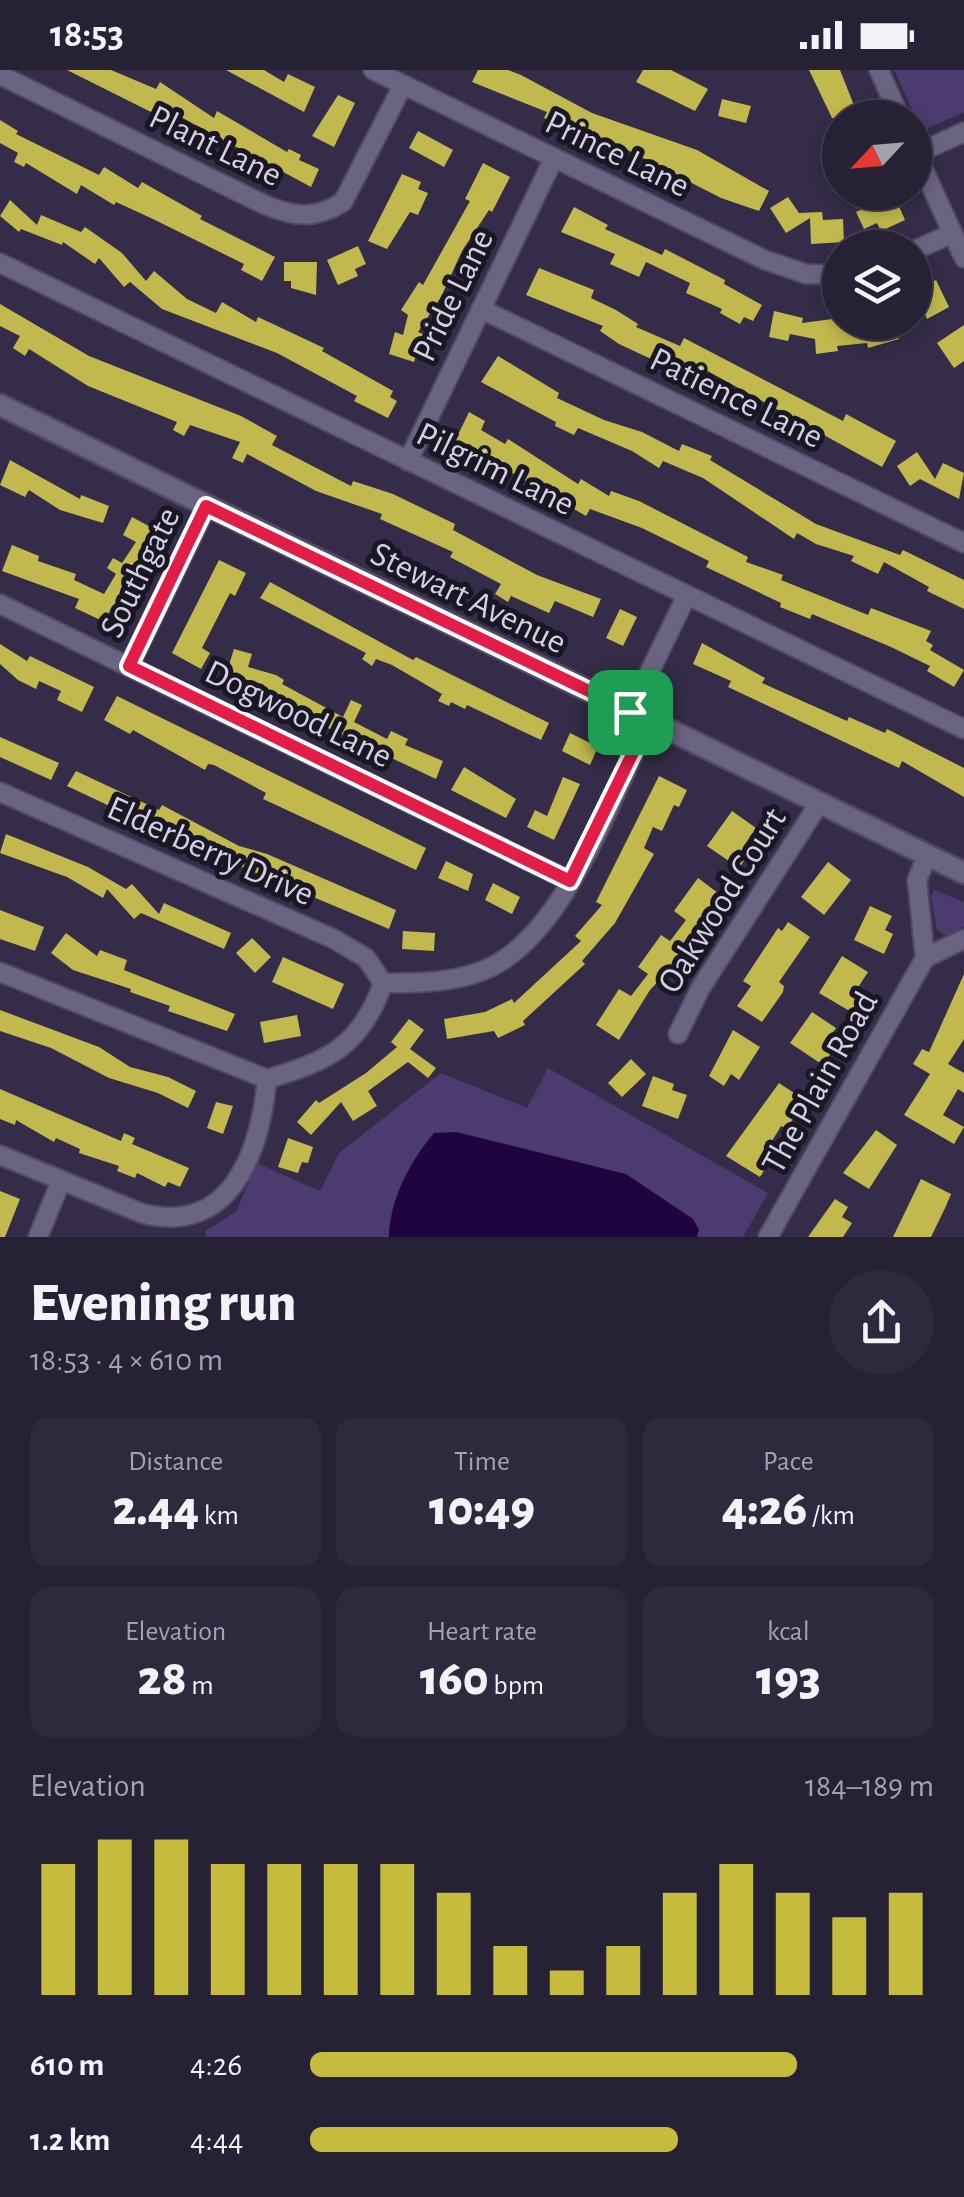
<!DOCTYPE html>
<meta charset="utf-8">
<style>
:root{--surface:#272136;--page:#2f293e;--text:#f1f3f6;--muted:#a4a3ad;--line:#433e51;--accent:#c5bc3d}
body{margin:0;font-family:"Alegreya Sans",sans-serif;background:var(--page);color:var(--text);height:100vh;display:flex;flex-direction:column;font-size:38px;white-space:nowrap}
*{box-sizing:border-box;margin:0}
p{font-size:32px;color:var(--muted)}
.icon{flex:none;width:55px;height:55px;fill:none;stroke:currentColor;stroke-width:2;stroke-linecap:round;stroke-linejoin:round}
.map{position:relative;height:1167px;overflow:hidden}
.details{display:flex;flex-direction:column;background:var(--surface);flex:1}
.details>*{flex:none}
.needle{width:65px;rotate:244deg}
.buttons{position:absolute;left:822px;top:30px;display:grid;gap:20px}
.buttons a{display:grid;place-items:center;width:110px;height:110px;border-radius:50%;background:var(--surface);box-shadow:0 5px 15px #0003,0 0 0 2px var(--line);font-size:50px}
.pin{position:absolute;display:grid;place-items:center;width:85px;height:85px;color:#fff;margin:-42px;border-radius:20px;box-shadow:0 5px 15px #0006}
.round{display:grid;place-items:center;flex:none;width:105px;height:105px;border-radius:52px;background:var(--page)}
.overview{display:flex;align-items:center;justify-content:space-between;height:170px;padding:0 30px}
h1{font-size:55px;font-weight:800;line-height:75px}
.metrics{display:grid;grid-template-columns:repeat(3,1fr);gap:15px;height:170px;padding:10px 30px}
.metrics div{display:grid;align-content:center;border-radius:20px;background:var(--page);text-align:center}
.metrics b{font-size:50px;font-weight:800}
.metrics small{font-size:28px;font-weight:400}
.metrics p{font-size:28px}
.chart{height:280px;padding:20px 30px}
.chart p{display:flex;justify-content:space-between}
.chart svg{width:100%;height:180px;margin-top:10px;stroke:var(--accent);stroke-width:6}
ul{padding:0 30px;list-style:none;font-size:32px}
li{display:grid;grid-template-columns:160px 120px 1fr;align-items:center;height:75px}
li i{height:25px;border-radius:12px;background:var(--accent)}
.status{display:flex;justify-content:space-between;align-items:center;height:70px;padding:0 50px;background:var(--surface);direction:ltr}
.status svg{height:28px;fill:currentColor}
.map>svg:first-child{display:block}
.green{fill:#4b3b6e}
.water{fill:#1f0441}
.building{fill:#c1b94d}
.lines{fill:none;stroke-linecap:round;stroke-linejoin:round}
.minor-casing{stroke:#504960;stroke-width:22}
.tertiary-casing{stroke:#504960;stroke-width:25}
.minor{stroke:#6b6382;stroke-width:18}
.tertiary{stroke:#6b6382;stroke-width:20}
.route-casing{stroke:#fff;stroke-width:20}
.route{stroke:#e11d48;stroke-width:12}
.labels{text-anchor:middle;stroke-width:10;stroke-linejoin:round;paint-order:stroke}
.street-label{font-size:35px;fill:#d4d0e2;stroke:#1a1724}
</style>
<div class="status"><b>18:53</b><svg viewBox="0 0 49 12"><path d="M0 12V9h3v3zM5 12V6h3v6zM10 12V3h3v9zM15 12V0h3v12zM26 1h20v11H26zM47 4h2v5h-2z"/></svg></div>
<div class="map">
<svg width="964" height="1167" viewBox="0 0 964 1167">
<rect width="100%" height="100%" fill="#342c48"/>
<g class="green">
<polygon points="894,0 964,0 964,42 922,61"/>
<polygon points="934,820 964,832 964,856 946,866 937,860 931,827"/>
<polygon points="548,998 768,1123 743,1167 206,1167 205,1161 236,1142 257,1093 320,1121 339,1083 441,1003 527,1038"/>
</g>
<path class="water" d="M456 1062 626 1104 693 1149 699 1160 697 1167H389C389 1130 411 1090 434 1063Z"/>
<g class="building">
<polygon points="67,0 111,0 156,19 160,12 214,48 217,41 287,82 289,79 301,85 299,90 319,99 311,117 164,38 159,46"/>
<polygon points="226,0 264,0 284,12 288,4 315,17 304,42"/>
<polygon points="478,0 508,0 521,5 592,43 697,80 769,121 759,141 721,128 612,72 610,78 544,48 547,42 472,12"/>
<polygon points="643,0 671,0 708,19 695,41 636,12"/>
<polygon points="809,0 840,0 859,48 832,48"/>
<polygon points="338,25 355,33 334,77 312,66"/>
<polygon points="722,29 751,36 746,53 718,46"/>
<polygon points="0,50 18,61 16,64 99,105 104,97 138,118 142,112 202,146 200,149 275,187 262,211 241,200 244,194 155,150 116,132 114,135 81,115 77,124 26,93 24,97 14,92 18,83 0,73"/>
<polygon points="418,61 453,80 444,97 409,78"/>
<polygon points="483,93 510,107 492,142 489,140 462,181 441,227 418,262 423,264 414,292 389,284 395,262 403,265 408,245 401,240 419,212 423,215 470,131 465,129"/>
<polygon points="402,104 421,112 418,119 428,123 418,145 410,142 387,179 368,171"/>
<polygon points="894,125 905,150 881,161 877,153 864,159 856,142"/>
<polygon points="788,127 799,143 822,142 823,150 843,149 844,172 811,174 810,148 786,163 770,138"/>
<polygon points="10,130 37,155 41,145 81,162 85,157 122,183 146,211 154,201 187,229 216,243 222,232 256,252 258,247 324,278 322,281 393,321 390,327 397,331 388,348 354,331 357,326 277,283 162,239 130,212 124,217 99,188 95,194 63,172 62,175 21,159 19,162 0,146"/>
<polygon points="574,137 608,155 605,159 662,185 665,179 725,210 724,214 762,235 753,251 744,247 740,254 720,243 722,239 686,223 690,213 646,192 639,207 610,194 615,184 561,162"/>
<polygon points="358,176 366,194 355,199 358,206 338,215 327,190"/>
<polygon points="284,192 317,192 316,225 291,218 291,211 284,211"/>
<polygon points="539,198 594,220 591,228 616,240 638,254 636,257 680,276 684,268 820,339 843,351 846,344 896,371 882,397 704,299 699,307 683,299 681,303 619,274 600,261 603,256 526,225"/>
<polygon points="936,210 949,237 927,249 915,220"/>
<polygon points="0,234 89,286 241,346 277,366 272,375 351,416 353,411 393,424 455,454 453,460 537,505 601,529 593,547 555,531 549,543 511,526 508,532 495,524 501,514 450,487 453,482 380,449 382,444 316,421 247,384 243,393 232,388 240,372 190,355 184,366 173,360 177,352 88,316 29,279 25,286 13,278 20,266 0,256"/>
<polygon points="774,241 803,248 802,253 840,248 840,252 894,252 899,269 868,278 867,273 837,276 838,281 816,284 815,269 790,264 788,271 769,267"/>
<polygon points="964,255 964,291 954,298 937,273"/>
<polygon points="498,286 559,323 557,328 604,350 642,362 679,381 682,374 712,386 710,390 816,454 900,485 903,480 964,510 964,539 927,521 929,517 884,492 878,504 851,491 854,486 816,474 797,463 794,469 703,408 663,391 659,398 632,381 578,358 574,365 555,356 556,352 481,312"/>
<polygon points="469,342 485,351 481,360 505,374 508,369 578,414 581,409 609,426 611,421 639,431 748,487 746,492 783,505 781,510 868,545 871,538 931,561 926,571 933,575 930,580 964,600 954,617 927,601 930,596 891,577 812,544 810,549 780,537 781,533 706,497 709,491 642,458 590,439 586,446 500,396 497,401 452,377"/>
<polygon points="917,382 935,409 943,393 964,403 959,429 920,409 910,416 897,396"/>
<polygon points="10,390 80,429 81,425 109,436 103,453 60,440 29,420 25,427 0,415"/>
<polygon points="132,447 158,461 111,555 75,538 79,529 2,501 12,475 39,486 38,491 76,504 74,510 104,524 116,504 107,498 113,488 122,493 136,472 123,465"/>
<polygon points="219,490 246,503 235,526 230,523 202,578 210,583 201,599 172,583"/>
<polygon points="270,512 413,590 416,587 549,653 541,670 467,635 465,639 451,632 449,636 438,631 442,624 392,595 376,589 372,596 362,589 366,583 260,528"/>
<polygon points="620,539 637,547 623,576 606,568"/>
<polygon points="702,573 765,608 762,613 847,651 849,647 885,663 887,659 964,698 964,727 902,691 899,698 728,617 731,611 693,594"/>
<polygon points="0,574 27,591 30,586 94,617 82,642 57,630 61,621 39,611 36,619 18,610 0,594"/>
<polygon points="234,579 252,584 248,597 276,605 284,610 282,614 343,647 351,630 362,635 354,652 387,669 391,661 408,669 405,675 443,691 436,709 256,624 262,614 226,604"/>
<polygon points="117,626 426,778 416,800 263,729 266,723 214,695 208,694 205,700 133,660 130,664 104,650"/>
<polygon points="570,663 598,677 590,695 562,681"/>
<polygon points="0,667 59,693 51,710 0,687"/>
<polygon points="464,697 516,729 506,748 451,720"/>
<polygon points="76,701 159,740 162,735 239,776 267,784 396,840 389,859 216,786 67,716"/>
<polygon points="659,706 687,720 679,737 674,735 662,761 653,757 644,778 654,784 615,853 582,891 585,894 523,951 525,955 498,968 494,961 447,969 444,949 485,942 512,929 514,933 581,871 575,866 602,835 596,832"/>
<polygon points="563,707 580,714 554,770 527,757 535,740 547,746"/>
<polygon points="732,741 756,758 743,777 750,782 739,798 707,776"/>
<polygon points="6,764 88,797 126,819 132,814 159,844 164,833 231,863 224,879 141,843 134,849 107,819 103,828 67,807 0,783"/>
<polygon points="446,791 473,804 468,821 438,808"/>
<polygon points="828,792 851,810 824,845 801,827"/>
<polygon points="698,808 722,826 680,879 685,883 650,920 619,970 596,955 619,919 631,926 648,904 638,897 661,865 670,871 686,850 674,841"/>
<polygon points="493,813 520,827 512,844 485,830"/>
<polygon points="870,836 892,846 885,860 893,864 884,884 854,870"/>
<polygon points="0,840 44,857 35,881 0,869"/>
<polygon points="788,852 810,867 779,912 784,916 783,922 762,952 737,936 751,916 743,911 778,858 782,861"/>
<polygon points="403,861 435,863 434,881 402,879"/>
<polygon points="66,863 97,886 100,880 127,890 124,900 235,944 227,961 168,941 170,936 130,922 131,919 73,900 51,883"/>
<polygon points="252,868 271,887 255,903 236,883"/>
<polygon points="842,886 868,902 855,922 863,927 853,943 819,923"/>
<polygon points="283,887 344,914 333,939 272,912"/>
<polygon points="964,904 964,969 948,994 964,1003 964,1023 958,1019 943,1045 964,1057 954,1074 904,1045 930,1004 913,994 922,979 929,982"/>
<polygon points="0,940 99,977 130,997 168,1007 196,1021 188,1038 158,1023 109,1008 51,978 0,961"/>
<polygon points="812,942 836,958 823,977 831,983 823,995 790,973"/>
<polygon points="297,945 301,966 264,973 260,952"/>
<polygon points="409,949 424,960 410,979 436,998 428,1008 408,992 368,1021 377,1036 353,1051 341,1032 311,1065 297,1052 316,1030 319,1033 366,1003 397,977 391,972"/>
<polygon points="733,960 760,977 739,1010 731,1004 724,1016 709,1006"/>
<polygon points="631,989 646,1004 622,1027 608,1013"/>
<polygon points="653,1006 674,1014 672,1020 687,1025 678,1049 642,1036"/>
<polygon points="779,1013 800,1027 794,1034 800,1039 786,1059 781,1056 763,1086 770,1091 760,1107 726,1086"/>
<polygon points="0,1019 121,1071 124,1063 135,1068 132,1074 189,1098 180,1117 168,1112 165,1117 137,1103 135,1108 117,1101 119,1096 79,1083 80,1079 56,1068 54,1072 16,1050 15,1055 0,1049"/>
<polygon points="216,1032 233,1036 223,1064 207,1058"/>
<polygon points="876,1060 897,1075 869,1119 843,1103"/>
<polygon points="288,1068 313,1077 308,1093 302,1092 298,1103 278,1097"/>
<polygon points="921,1109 951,1124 946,1136 931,1167 893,1167"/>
<polygon points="0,1121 20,1129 5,1167 0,1167"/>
<polygon points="835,1129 848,1137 842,1147 852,1153 843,1167 808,1167"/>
</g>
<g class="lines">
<g class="minor-casing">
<g id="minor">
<polyline points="373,0 765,190 806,204 840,205"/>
<polyline points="879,0 900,48"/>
<path d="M0 5 263 134C293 147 315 150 343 132L403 15"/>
<polyline points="915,81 964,188"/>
<polyline points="916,84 964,62"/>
<polyline points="915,180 951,164"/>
<polyline points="0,193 964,659"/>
<polyline points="481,239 964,473"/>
<polyline points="408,391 554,88"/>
<polyline points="0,534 570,811"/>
<polyline points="129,596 207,436"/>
<polyline points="630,642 686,527"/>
<polyline points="0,722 334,869 366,888 383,913"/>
<polyline points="925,888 917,810 927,786"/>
<polyline points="0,902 267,1009"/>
<path d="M383 913C416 913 451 913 482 901 564 870 611 726 649 651"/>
<polyline points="678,964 700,919 820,732"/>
<path d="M267 1009C329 991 361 976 383 913"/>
<path d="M0 1085 141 1143C231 1167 260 1082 267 1009"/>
<polyline points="38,1167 61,1111"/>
<polyline points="768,1167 925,888 964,869"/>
</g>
</g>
<g class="tertiary-casing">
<polyline id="tertiary" points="0,335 964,803"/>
</g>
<use href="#minor" class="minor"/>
<use href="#tertiary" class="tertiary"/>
</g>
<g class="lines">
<g class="route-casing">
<polygon id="route" points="206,436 649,650 570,811 129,596"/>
</g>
<use href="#route" class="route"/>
</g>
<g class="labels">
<g class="street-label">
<text transform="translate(216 75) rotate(26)" y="12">Plant Lane</text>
<text transform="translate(618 83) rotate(26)" y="12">Prince Lane</text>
<text transform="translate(452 225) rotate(-64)" y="12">Pride Lane</text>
<text transform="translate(737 327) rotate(26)" y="12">Patience Lane</text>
<text transform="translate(496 398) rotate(26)" y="12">Pilgrim Lane</text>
<text transform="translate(139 502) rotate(-64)" y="12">Southgate</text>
<text transform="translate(469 527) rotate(26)" y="12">Stewart Avenue</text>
<text transform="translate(299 643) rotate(26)" y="12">Dogwood Lane</text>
<text transform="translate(211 780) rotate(24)" y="12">Elderberry Drive</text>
<text transform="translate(721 830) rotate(-58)" y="12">Oakwood Court</text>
<text transform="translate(819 1012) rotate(-61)" y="12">The Plain Road</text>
</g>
</g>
</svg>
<div class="buttons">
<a><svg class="needle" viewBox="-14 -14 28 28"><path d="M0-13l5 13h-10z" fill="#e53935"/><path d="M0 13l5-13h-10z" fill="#a4a3ad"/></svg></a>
<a><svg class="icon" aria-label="layers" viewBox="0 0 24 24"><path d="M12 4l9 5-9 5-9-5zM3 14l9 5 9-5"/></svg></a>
</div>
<div class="pin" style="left:630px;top:642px;background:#1e9e55"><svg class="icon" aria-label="arrive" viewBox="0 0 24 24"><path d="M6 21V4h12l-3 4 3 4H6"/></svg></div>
</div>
<section class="details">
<div class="overview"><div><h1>Evening run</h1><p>18:53 · 4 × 610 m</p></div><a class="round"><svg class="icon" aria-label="share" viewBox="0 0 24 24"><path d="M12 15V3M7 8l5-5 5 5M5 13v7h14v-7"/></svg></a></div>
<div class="metrics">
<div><p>Distance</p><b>2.44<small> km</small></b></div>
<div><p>Time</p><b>10:49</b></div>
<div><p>Pace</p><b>4:26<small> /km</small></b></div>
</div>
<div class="metrics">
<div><p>Elevation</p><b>28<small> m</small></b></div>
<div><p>Heart rate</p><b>160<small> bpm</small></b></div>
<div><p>kcal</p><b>193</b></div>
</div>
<div class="chart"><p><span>Elevation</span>184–189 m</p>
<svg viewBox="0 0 160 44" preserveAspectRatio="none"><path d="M5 44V12M15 44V6M25 44V6M35 44V12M45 44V12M55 44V12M65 44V12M75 44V19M85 44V32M95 44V38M105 44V32M115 44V19M125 44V12M135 44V19M145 44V25M155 44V19"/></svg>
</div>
<ul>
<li><b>610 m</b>4:26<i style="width:78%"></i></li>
<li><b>1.2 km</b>4:44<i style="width:59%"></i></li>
</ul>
</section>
